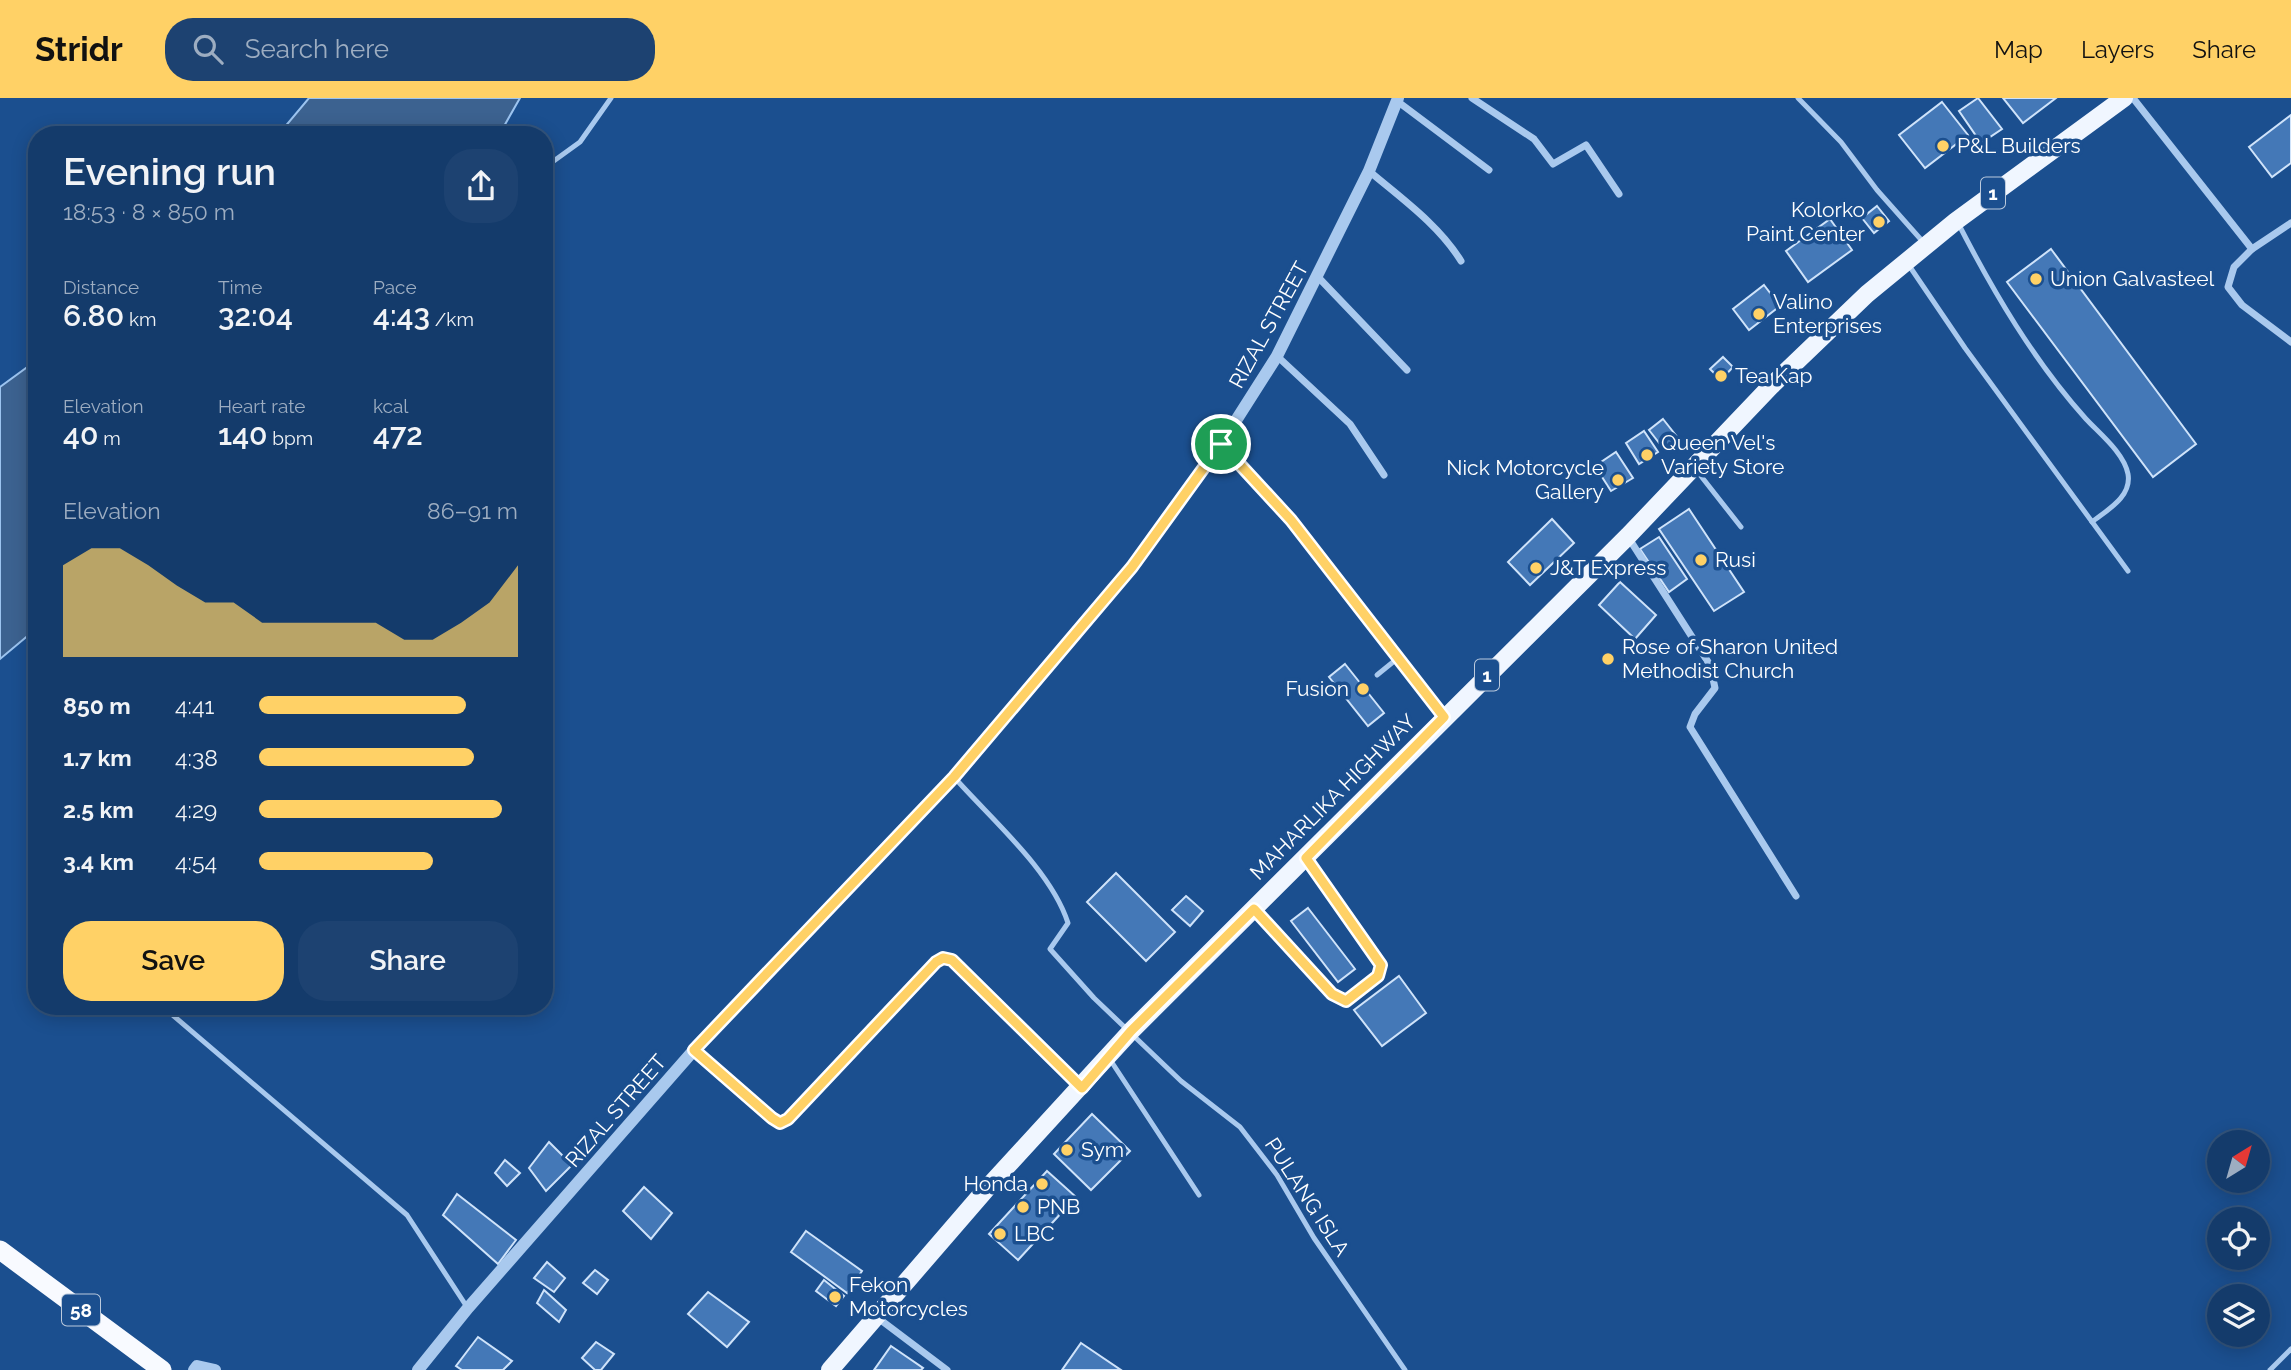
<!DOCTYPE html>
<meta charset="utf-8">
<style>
:root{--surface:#143b6b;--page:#1d4271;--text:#f1f3f6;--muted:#9dadc1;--line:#33557e;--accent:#ffd166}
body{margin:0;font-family:Raleway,sans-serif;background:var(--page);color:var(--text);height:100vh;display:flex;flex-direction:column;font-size:26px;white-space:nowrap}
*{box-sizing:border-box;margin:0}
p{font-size:23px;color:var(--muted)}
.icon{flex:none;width:38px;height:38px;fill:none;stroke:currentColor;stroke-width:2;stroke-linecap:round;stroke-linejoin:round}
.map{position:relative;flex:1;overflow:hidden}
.details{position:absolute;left:28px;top:28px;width:525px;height:889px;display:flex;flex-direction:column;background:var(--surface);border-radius:28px;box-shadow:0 4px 18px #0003,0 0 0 2px var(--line)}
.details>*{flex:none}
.needle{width:46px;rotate:37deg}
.fabs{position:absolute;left:2207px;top:1032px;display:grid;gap:14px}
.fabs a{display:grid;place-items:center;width:63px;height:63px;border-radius:50%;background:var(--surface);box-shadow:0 4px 18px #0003,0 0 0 2px var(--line);font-size:35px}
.pin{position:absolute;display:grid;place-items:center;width:60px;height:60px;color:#fff;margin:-30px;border:4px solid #fff;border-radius:50%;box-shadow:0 2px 7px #0007}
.round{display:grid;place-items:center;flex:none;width:74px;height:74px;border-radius:28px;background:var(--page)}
.head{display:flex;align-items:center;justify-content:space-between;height:119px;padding:0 35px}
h1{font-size:38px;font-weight:600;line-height:52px}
.metrics{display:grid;grid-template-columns:repeat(3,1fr);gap:10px;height:119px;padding:7px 35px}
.metrics div{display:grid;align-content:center}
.metrics b{font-size:30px;font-weight:600}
.metrics small{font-size:19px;font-weight:400}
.metrics p{font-size:19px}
.chart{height:196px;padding:14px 35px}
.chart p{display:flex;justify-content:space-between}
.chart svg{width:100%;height:126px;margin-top:7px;fill:var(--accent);opacity:.7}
.action{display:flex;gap:14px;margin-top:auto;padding:14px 35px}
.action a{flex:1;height:80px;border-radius:28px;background:var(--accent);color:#111;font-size:28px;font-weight:600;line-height:80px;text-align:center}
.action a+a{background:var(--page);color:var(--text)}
ul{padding:0 35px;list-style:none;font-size:23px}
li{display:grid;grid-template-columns:112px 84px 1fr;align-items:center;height:52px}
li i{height:18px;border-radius:9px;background:var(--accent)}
header{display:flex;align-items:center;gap:42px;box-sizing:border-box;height:98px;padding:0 35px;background:var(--accent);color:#111}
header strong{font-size:33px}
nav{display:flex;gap:38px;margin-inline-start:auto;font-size:24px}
.search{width:490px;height:63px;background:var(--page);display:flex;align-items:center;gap:18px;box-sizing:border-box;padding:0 24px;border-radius:28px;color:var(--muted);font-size:26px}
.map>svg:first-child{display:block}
.water{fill:#3c6290;stroke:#9cc4f0;stroke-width:2}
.building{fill:#4478b7;stroke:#cfe3fa;stroke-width:2}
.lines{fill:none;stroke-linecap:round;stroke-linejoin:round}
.service{stroke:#a9c9ee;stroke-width:5}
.minor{stroke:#a9c9ee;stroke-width:7}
.tertiary{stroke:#a9c9ee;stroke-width:12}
.primary{stroke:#f0f6ff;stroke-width:18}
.trunk{stroke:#f8faff;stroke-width:19}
.route-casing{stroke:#fff;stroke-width:14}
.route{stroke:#ffd166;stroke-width:9}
.poi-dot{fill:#ffd166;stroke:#1b4f8f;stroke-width:2.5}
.labels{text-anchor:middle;stroke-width:7;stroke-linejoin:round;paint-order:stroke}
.shield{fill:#1b4f8f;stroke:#bbcadd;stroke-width:2}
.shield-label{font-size:19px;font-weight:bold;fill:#fff}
.poi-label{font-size:21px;fill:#fff;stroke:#1b4f8f;text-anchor:start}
.street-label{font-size:21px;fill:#fff;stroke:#1b4f8f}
</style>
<header>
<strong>Stridr</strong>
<div class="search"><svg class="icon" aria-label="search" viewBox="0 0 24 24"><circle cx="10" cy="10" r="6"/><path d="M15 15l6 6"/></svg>Search here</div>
<nav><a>Map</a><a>Layers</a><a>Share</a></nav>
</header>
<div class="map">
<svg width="2291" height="1272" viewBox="0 0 2291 1272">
<rect width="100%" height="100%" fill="#1b4f8f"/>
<g class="water">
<polygon points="309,0 520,0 499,37 278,37"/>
<polygon points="37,262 37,530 0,561 0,289"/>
</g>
<g class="building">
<polygon points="1978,0 2002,31 1981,45 1959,13"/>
<polygon points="2003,0 2056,0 2023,25"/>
<polygon points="1942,4 1968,37 1925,70 1899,37"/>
<polygon points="2291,17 2291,65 2272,79 2249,49"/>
<polygon points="1877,108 1889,123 1874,135 1862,120"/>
<polygon points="1830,121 1852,152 1808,184 1786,153"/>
<polygon points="2051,151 2196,346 2153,379 2007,184"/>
<polygon points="1764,187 1780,208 1749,232 1733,211"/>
<polygon points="1723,259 1733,269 1721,282 1710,271"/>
<polygon points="1663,321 1678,340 1663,350 1649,332"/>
<polygon points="1644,333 1658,354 1639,366 1626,345"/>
<polygon points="1616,354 1633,380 1611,393 1595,368"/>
<polygon points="1689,411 1744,494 1714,513 1659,431"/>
<polygon points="1552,421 1574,445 1530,487 1508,464"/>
<polygon points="1659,439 1687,481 1669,494 1640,451"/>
<polygon points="1620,484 1656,517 1635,541 1599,507"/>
<polygon points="1345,566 1384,615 1368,628 1329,579"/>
<polygon points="1116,775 1175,834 1146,863 1087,804"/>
<polygon points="1186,798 1203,813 1190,828 1172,812"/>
<polygon points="1308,810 1355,871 1338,884 1291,823"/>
<polygon points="1399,878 1426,915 1382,948 1354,912"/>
<polygon points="1092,1016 1130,1053 1091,1092 1054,1056"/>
<polygon points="549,1044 572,1067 546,1093 529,1070"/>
<polygon points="505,1062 520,1075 507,1088 495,1075"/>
<polygon points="1047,1073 1076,1099 1018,1162 989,1136"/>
<polygon points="644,1089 672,1115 651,1141 623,1113"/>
<polygon points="457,1096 516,1142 498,1166 443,1117"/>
<polygon points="806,1133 862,1173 847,1195 791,1154"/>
<polygon points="547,1164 565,1180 554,1194 534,1180"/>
<polygon points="595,1172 608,1182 597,1196 583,1185"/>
<polygon points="824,1182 844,1198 836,1208 816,1193"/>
<polygon points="544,1192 566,1212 559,1224 537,1205"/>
<polygon points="708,1194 749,1224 727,1249 688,1216"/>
<polygon points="478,1239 512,1263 503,1272 462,1272 456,1268"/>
<polygon points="596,1244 614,1256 601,1272 595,1272 582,1260"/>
<polygon points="1081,1245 1121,1272 1062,1272"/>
<polygon points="891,1248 923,1270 921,1272 874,1272"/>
</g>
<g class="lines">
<g class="service">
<polyline points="1798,0 1841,44 1877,92 1924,145"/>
<polyline points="544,70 580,44 611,0"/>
<path d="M1958 125C1994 195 2034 263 2086 321 2100 336 2124 355 2128 376 2132 399 2107 412 2092 424"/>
<polyline points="1908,166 1965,250 2128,473"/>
<polyline points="1697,373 1741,429"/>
<polyline points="1377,577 1398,560"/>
<path d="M954 679C991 721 1051 772 1068 825L1050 851 1094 900 1181 983 1240 1029 1277 1077 1314 1140 1405 1272"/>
<polyline points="1255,813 1332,896 1346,903 1378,878 1381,867 1308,762"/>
<polyline points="162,908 407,1117 467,1209"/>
<polyline points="1109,960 1199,1097"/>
<polyline points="2270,1272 2291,1251"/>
</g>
<g class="minor">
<polyline points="1472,0 1534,41 1553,66 1586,47 1619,96"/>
<polyline points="2133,0 2252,151 2291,125"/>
<polyline points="1397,3 1489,72"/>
<path d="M1369 73C1401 100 1439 127 1461 163"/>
<polyline points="2252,151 2234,169 2228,189 2242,207 2291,244"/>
<polyline points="1318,179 1407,272"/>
<polyline points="1277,258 1350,326 1384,377"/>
<polyline points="1221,346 1291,422 1444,619"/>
<polyline points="1628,439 1710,567 1715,590 1695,616 1690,629 1796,798"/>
<polyline points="694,952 780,1025 788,1021 936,864 943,860 952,862 1080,989"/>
<polyline points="878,1220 947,1272"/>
</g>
<g class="tertiary">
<polyline points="194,1272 197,1268 215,1272"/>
<polyline points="418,1272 468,1210 694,952 954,679 1132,469 1221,346 1277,258 1369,73 1398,0"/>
</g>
<polyline class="primary" points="830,1272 988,1089 1131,933 1628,438 1770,289 1867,196 1956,123 2124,0"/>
<polyline class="trunk" points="0,1152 162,1272"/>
</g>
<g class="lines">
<g class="route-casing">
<polygon id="route" points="1221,346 1291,422 1444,619 1306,760 1381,867 1378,878 1346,903 1332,896 1254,811 1131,933 1082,990 952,862 943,860 936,864 788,1021 780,1025 772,1020 694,952 954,679 1132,469"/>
</g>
<use href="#route" class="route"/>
</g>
<g class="poi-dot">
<circle cx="1943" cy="48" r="7"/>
<circle cx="1879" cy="124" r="7"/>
<circle cx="2036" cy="181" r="7"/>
<circle cx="1759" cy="216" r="7"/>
<circle cx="1721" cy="278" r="7"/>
<circle cx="1647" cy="357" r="7"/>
<circle cx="1618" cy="382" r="7"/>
<circle cx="1701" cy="462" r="7"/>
<circle cx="1536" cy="470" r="7"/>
<circle cx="1608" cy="561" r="7"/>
<circle cx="1363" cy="591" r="7"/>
<circle cx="1067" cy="1052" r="7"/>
<circle cx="1042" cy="1086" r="7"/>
<circle cx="1023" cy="1109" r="7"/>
<circle cx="1000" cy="1136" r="7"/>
<circle cx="835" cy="1199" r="7"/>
</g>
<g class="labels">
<g class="shield">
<rect x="1981" y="79.5" width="24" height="31" rx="5"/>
<rect x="1475" y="561.5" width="24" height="31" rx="5"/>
<rect x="62" y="1196.5" width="38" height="31" rx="5"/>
</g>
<g class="shield-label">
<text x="1993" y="102">1</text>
<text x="1487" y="584">1</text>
<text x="81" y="1219">58</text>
</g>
<g class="poi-label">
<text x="1957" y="55">P&amp;L Builders</text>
<text x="1865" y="119" text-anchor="end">Kolorko<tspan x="1865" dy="24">Paint Center</tspan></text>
<text x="2050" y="188">Union Galvasteel</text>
<text x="1773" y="211">Valino<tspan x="1773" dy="24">Enterprises</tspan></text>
<text x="1735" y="285">Tea Kap</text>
<text x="1661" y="352">Queen Vel's<tspan x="1661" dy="24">Variety Store</tspan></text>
<text x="1604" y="377" text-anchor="end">Nick Motorcycle<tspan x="1604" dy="24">Gallery</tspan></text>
<text x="1715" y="469">Rusi</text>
<text x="1550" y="477">J&amp;T Express</text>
<text x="1622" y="556">Rose of Sharon United<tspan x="1622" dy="24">Methodist Church</tspan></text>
<text x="1349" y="598" text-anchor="end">Fusion</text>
<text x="1081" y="1059">Sym</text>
<text x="1028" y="1093" text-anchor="end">Honda</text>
<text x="1037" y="1116">PNB</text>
<text x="1014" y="1143">LBC</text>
<text x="849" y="1194">Fekon<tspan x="849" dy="24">Motorcycles</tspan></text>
</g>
<g class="street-label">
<text transform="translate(1269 227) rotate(-61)" y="7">RIZAL STREET</text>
<text transform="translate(1333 699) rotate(-45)" y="7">MAHARLIKA HIGHWAY</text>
<text transform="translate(616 1013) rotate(-49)" y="7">RIZAL STREET</text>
<text transform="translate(1307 1099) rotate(57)" y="7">PULANG ISLA</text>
</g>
</g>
</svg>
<div class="fabs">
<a><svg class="needle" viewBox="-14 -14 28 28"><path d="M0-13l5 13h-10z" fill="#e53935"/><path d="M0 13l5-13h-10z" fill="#9dadc1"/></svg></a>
<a><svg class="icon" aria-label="locate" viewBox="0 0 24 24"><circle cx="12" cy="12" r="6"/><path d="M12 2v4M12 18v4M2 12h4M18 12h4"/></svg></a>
<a><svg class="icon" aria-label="layers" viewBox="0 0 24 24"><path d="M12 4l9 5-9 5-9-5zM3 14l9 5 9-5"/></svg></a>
</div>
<div class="pin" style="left:1221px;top:346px;background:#1e9e55"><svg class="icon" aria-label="arrive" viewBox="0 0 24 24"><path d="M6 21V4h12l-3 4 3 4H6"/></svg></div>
<section class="details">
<div class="head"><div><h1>Evening run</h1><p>18:53 · 8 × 850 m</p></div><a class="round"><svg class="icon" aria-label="share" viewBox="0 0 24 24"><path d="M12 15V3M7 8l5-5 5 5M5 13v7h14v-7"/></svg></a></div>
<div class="metrics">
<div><p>Distance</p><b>6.80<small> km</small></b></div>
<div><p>Time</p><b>32:04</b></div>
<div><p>Pace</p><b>4:43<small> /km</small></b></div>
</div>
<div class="metrics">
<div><p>Elevation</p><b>40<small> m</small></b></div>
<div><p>Heart rate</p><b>140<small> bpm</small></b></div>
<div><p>kcal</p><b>472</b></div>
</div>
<div class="chart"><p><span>Elevation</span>86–91 m</p>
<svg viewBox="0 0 160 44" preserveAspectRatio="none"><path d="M0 44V12L10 6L20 6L30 12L40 19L50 25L60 25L70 32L80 32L90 32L100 32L110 32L120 38L130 38L140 32L150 25L160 12V44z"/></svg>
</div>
<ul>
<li><b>850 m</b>4:41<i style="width:80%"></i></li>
<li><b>1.7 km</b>4:38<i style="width:83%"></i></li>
<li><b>2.5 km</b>4:29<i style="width:94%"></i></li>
<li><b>3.4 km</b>4:54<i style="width:67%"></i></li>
</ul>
<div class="action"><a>Save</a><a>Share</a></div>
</section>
</div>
